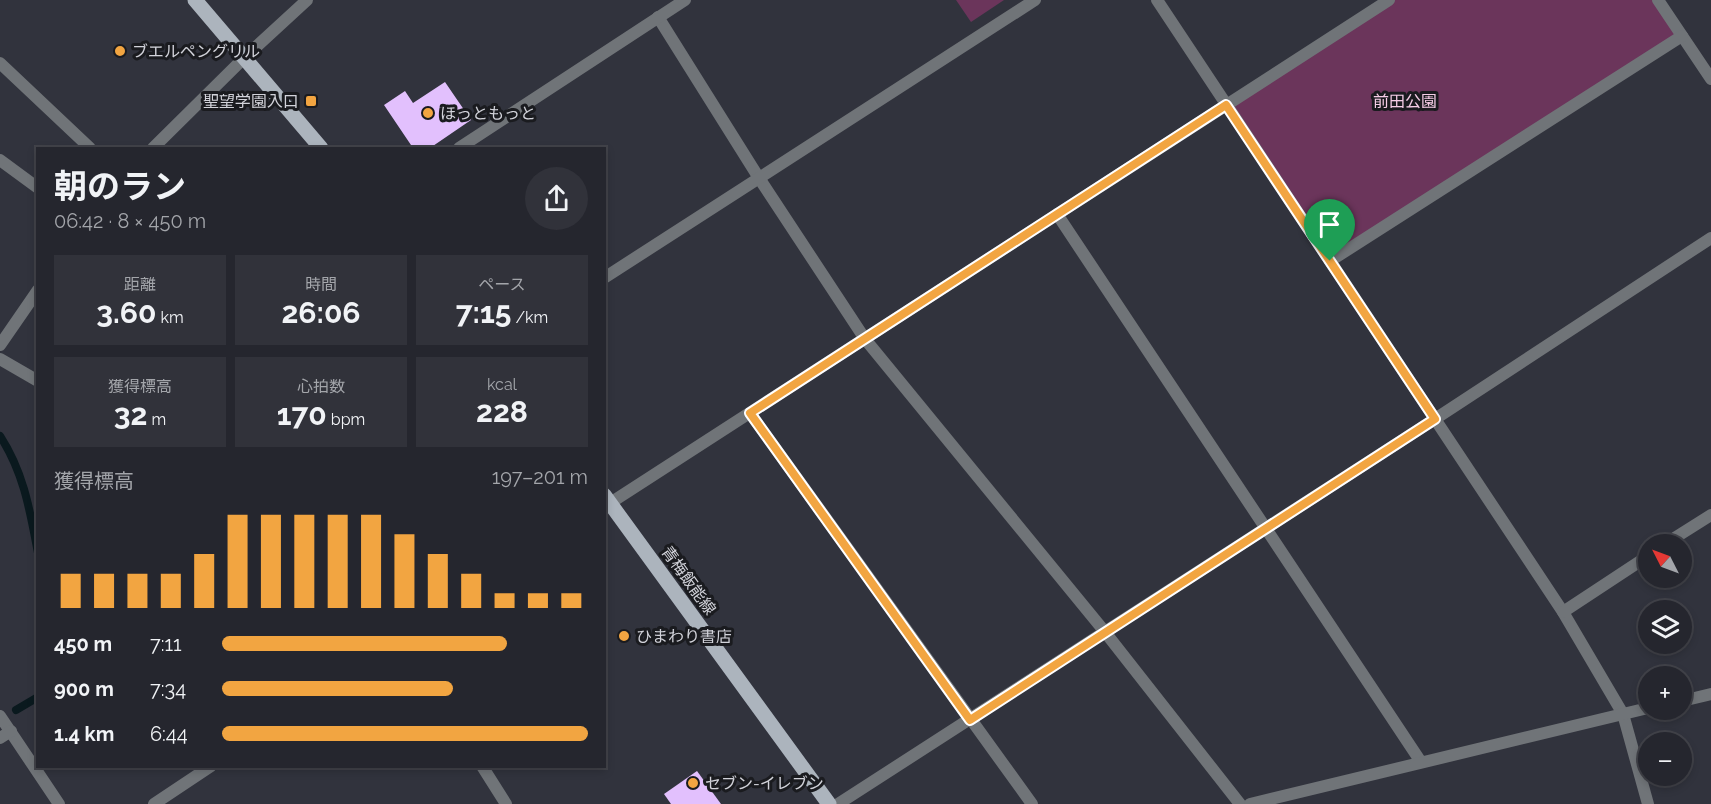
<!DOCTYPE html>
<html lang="ja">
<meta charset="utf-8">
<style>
:root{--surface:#25262e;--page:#31323a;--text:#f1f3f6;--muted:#a3a5aa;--line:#42434a;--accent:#f2a541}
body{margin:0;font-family:Raleway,"Noto Sans JP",sans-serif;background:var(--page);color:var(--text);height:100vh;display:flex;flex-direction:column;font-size:22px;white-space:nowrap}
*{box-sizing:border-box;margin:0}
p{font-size:20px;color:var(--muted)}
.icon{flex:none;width:33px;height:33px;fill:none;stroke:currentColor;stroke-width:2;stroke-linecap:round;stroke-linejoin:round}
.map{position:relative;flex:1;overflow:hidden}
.details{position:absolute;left:36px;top:147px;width:570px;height:621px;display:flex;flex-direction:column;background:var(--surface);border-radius:0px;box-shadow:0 3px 9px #0003,0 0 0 2px var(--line)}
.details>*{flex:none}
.needle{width:39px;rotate:312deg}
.buttons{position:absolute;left:1638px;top:534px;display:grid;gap:12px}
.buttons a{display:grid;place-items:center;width:54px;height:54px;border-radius:50%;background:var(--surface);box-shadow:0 3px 9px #0003,0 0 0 2px var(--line);font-size:30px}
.pin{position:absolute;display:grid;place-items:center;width:51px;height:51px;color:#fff;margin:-62px -26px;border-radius:50% 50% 50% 0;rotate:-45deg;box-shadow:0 0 6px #0007}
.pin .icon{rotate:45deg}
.round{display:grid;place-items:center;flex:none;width:63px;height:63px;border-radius:32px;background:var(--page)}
.headline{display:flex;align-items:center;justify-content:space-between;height:102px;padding:0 18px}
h1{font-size:33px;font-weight:700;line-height:45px}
.figures{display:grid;grid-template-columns:repeat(3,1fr);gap:9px;height:102px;padding:6px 18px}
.figures div{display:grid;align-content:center;border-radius:0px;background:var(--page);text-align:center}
.figures b{font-size:30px;font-weight:700}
.figures small{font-size:16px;font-weight:400}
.figures p{font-size:16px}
.chart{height:168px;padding:12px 18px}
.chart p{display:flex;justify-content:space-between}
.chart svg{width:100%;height:108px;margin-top:6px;stroke:var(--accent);stroke-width:6}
ul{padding:0 18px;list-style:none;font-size:20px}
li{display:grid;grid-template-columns:96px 72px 1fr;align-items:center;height:45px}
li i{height:15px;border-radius:8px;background:var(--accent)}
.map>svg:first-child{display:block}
.green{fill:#6b355b}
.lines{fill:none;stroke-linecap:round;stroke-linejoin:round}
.stream{stroke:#0a191e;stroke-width:8}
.building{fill:#e2c0fd}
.minor{stroke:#707478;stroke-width:12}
.tertiary{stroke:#707478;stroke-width:12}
.primary{stroke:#acb4bd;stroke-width:15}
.route-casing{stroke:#fff;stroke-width:12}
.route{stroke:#f2a541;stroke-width:8}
.poi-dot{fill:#f2a541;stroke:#1a1b1f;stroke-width:2}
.labels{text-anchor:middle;stroke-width:6;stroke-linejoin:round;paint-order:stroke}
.poi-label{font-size:16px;fill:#d2d3da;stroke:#1a1b1f;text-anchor:start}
.park-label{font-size:16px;fill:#f6cde7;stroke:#1a1b1f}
.street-label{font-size:16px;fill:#d2d3da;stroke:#1a1b1f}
</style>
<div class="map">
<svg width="1711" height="804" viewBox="0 0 1711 804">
<rect width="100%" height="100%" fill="#31333d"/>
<g class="green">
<polygon points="956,0 1004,0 971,22"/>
<polygon points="1389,0 1658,0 1682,36 1330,261 1226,105"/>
</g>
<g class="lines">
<g class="stream">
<path d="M0 436C24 473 30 511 38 553"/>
<polyline points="16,710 38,697"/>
</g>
</g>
<g class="building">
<polygon points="445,82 471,120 430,148 413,148 384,105 405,91 413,103"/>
<polygon points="697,771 721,804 671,804 664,794"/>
</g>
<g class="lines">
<g class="minor">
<polyline points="1157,0 1563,612 1623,714 1648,804"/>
<polyline points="1658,0 1711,79"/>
<polyline points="658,17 759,178 865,339 1105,632 1240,804"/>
<polyline points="0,63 90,148"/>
<polyline points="153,148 245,57 307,0"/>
<polyline points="459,148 685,0"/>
<polyline points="0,160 38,188"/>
<polyline points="1057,214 1421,762"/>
<polyline points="1330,261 1682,36"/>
<polyline points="604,278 1035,0"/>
<polyline points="0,345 38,290"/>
<polyline points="750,413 1032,804"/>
<polyline points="1665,544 1711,515"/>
<polyline points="1563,612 1648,556"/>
<polyline points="1682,701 1711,694"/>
<polyline points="0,716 59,804"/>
<polyline points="0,738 11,731"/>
<polyline points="838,804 1435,419 1711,238"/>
<polyline points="1250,804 1648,708"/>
</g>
<g class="tertiary">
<polyline points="0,359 38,381"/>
<polyline points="604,507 1389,0"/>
<polyline points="482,766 506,804"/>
<polyline points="154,804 211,766"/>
</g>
<g class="primary">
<polyline points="195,0 321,148"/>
<polyline points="604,495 829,804"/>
</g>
</g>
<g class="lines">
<g class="route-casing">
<polygon id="route" points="1226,105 1435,419 970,720 750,413"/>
</g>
<use href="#route" class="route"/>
</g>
<g class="poi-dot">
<circle cx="120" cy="51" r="6"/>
<rect x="305" y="95" width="12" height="12" rx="3"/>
<circle cx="428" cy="113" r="6"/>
<circle cx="624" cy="636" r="6"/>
<circle cx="693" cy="783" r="6"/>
</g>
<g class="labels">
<g class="poi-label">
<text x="132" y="57">ブエルペングリル</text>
<text x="299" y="107" text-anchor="end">聖望学園入口</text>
<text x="440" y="119">ほっともっと</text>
<text x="636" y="642">ひまわり書店</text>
<text x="705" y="789">セブン-イレブン</text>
</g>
<g class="park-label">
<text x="1405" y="107">前田公園</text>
</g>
<g class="street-label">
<text transform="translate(689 580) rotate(54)" y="6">青梅飯能線</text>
</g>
</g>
</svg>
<div class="buttons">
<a><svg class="needle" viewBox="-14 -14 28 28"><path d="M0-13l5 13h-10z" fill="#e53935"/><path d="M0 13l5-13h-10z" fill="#a3a5aa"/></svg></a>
<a><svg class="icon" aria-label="layers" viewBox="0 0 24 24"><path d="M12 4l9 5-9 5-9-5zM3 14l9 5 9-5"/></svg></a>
<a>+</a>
<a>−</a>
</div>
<div class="pin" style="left:1330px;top:261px;background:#1e9e55"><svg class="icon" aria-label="arrive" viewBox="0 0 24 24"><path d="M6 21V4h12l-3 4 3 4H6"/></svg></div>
<section class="details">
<div class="headline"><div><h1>朝のラン</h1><p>06:42 · 8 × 450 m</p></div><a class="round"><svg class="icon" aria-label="share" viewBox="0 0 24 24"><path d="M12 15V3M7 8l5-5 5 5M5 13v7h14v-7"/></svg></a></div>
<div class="figures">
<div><p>距離</p><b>3.60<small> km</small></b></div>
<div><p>時間</p><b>26:06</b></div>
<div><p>ペース</p><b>7:15<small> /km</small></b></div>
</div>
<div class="figures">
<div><p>獲得標高</p><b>32<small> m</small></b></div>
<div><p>心拍数</p><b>170<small> bpm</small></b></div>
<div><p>kcal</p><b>228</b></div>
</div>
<div class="chart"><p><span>獲得標高</span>197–201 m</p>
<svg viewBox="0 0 160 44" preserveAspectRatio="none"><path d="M5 44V30M15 44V30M25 44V30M35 44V30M45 44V22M55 44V6M65 44V6M75 44V6M85 44V6M95 44V6M105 44V14M115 44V22M125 44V30M135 44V38M145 44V38M155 44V38"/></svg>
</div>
<ul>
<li><b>450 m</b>7:11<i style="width:78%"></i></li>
<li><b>900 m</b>7:34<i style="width:63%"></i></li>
<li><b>1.4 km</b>6:44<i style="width:100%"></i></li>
</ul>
</section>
</div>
